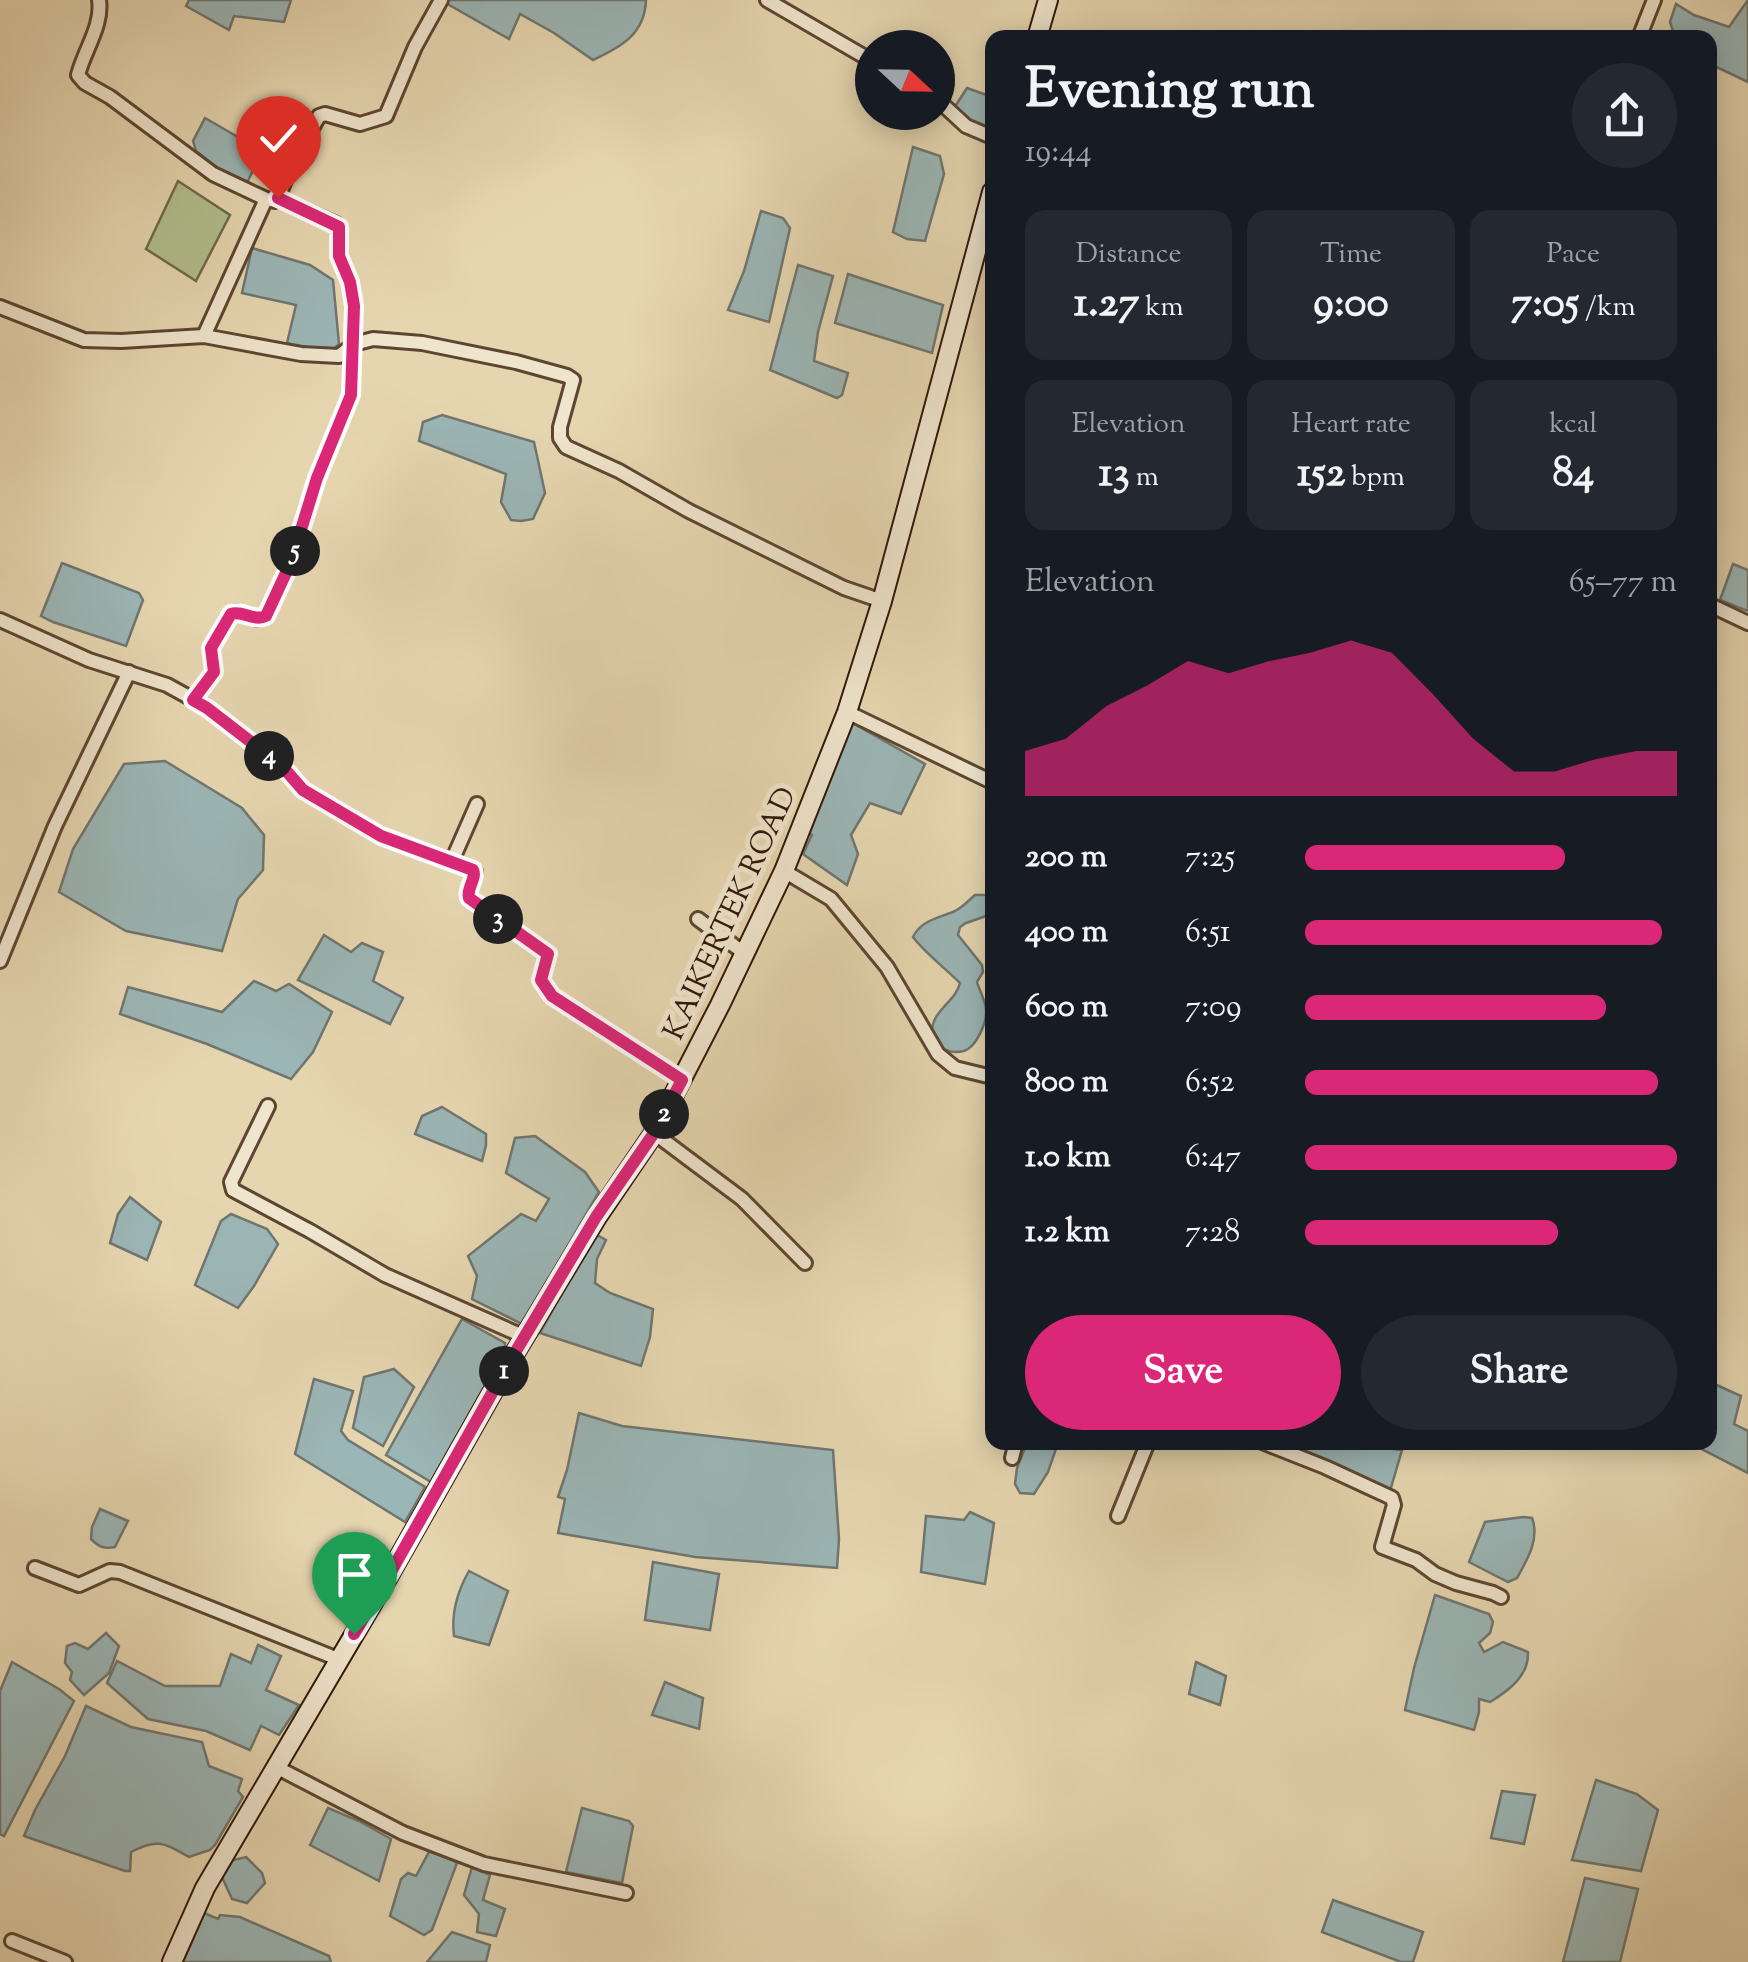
<!DOCTYPE html>
<meta charset="utf-8">
<style>
:root{--surface:#171b24;--page:#242831;--text:#f1f3f6;--muted:#9ea1a6;--accent:#db2777}
body{margin:0;font-family:"Sorts Mill Goudy",serif;background:var(--page);color:var(--text);height:100vh;display:flex;flex-direction:column;font-size:38px;white-space:nowrap}
*{box-sizing:border-box;margin:0}
p{font-size:32px;color:var(--muted)}
.icon{flex:none;width:55px;height:55px;fill:none;stroke:currentColor;stroke-width:2;stroke-linecap:round;stroke-linejoin:round}
.map{position:relative;flex:1;overflow:hidden}
.sheet{position:absolute;left:985px;top:30px;width:732px;height:1420px;display:flex;flex-direction:column;background:var(--surface);border-radius:20px;box-shadow:0 5px 25px #0003}
.sheet>*{flex:none}
.needle{width:65px;rotate:112deg}
.controls{position:absolute;left:855px;top:30px;display:grid;gap:20px}
.controls a{display:grid;place-items:center;width:100px;height:100px;border-radius:50%;background:var(--surface);box-shadow:0 5px 25px #0003;font-size:50px}
.pin{position:absolute;display:grid;place-items:center;width:85px;height:85px;color:#fff;margin:-102px -42px;border-radius:50% 50% 50% 0;rotate:-45deg;box-shadow:0 0 10px #0007}
.pin .icon{rotate:45deg}
.km{position:absolute;width:50px;height:50px;margin:-25px;border-radius:50%;background:#222;color:#fff;font-size:28px;line-height:50px;text-align:center}
.round{display:grid;place-items:center;flex:none;width:105px;height:105px;border-radius:52px;background:var(--page)}
.summary{display:flex;align-items:center;justify-content:space-between;height:170px;padding:0 40px}
h1{font-size:55px;font-weight:800;line-height:75px}
.metrics{display:grid;grid-template-columns:repeat(3,1fr);gap:15px;height:170px;padding:10px 40px}
.metrics div{display:grid;align-content:center;border-radius:20px;background:var(--page);text-align:center}
.metrics b{font-size:42px;font-weight:800}
.metrics small{font-size:28px;font-weight:400}
.metrics p{font-size:28px}
.chart{height:280px;padding:20px 40px}
.chart p{display:flex;justify-content:space-between}
.chart svg{width:100%;height:180px;margin-top:10px;fill:var(--accent);opacity:.7}
.cta{display:flex;gap:20px;margin-top:auto;padding:20px 40px}
.cta a{flex:1;height:115px;border-radius:60px;background:var(--accent);color:#fff;font-size:40px;font-weight:800;line-height:115px;text-align:center}
.cta a+a{background:var(--page);color:var(--text)}
ul{padding:0 40px;list-style:none;font-size:32px}
li{display:grid;grid-template-columns:160px 120px 1fr;align-items:center;height:75px}
li i{height:25px;border-radius:12px;background:var(--accent)}
.map>svg:first-child{display:block}
.green{fill:#b2be8d;stroke:#706a4a;stroke-width:2.5}
.water{fill:#9bb6b6;stroke:#707670;stroke-width:2.5}
.lines{fill:none;stroke-linecap:round;stroke-linejoin:round}
.street-casing{stroke:#5d4631;stroke-width:18}
.secondary-casing{stroke:#2f1607;stroke-width:22}
.street{stroke:#efe4cc;stroke-width:12}
.secondary{stroke:#efe4cc;stroke-width:18}
.route-casing{stroke:#fff;stroke-width:20}
.route{stroke:#db2777;stroke-width:12}
.labels{text-anchor:middle;stroke-width:10;stroke-linejoin:round;paint-order:stroke}
.street-label{font-size:30px;fill:#2f1607;stroke:#efe4cc}
</style>
<div class="map">
<svg width="1748" height="1962" viewBox="0 0 1748 1962">
<rect width="100%" height="100%" fill="#e6d6b0"/>
<filter id="stains"><feTurbulence type="fractalNoise" baseFrequency=".002" numOctaves="4"/><feColorMatrix values="0 0 0 0 .2 0 0 0 0 .09 0 0 0 0 .02 0 0 0 .5 -.17"/></filter>
<radialGradient id="worn" r=".72"><stop offset=".6" stop-color="#630" stop-opacity="0"/><stop offset="1" stop-color="#630" stop-opacity=".3"/></radialGradient>
<polygon class="green" points="178,181 230,215 196,281 146,249"/>
<g class="water">
<polygon points="189,0 291,0 284,22 234,16 229,30 186,6"/>
<path d="M445 0H646C645 34 621 47 593 60L554 33 520 14 509 39 444 2Z"/>
<polygon points="1748,0 1748,82 1710,64 1710,38 1675,37 1670,22 1676,4 1694,15 1729,27"/>
<polygon points="967,88 992,97 992,128 986,133 952,111"/>
<polygon points="205,118 257,148 255,166 248,181 236,183 196,151 193,141"/>
<polygon points="913,147 940,156 944,174 925,241 907,239 893,232"/>
<polygon points="761,211 783,218 790,228 769,322 728,310 744,271"/>
<polygon points="252,248 310,265 333,280 339,344 330,352 287,343 296,305 242,293"/>
<polygon points="798,265 833,276 818,332 814,361 848,373 842,395 837,398 770,370"/>
<polygon points="848,274 943,305 932,353 835,323"/>
<polygon points="442,415 534,442 545,493 533,519 521,521 511,520 501,502 506,474 419,441 423,422"/>
<polygon points="62,563 139,593 143,600 126,646 53,622 41,616"/>
<polygon points="1733,564 1748,570 1748,611 1720,600"/>
<polygon points="849,721 925,764 901,814 870,803 851,835 858,854 847,885 803,854 812,835 804,830"/>
<polygon points="165,761 242,808 264,835 263,870 238,899 222,951 126,931 59,892 73,849 124,764"/>
<path d="M975 895H992V914L966 923 960 927 958 935 982 965 983 972 977 982C980 992 987 1003 986 1013 986 1024 977 1043 968 1049 955 1057 931 1049 932 1031 932 1011 956 1001 960 983 946 969 924 952 913 937 921 920 939 918 955 911 963 907 968 901 975 895Z"/>
<polygon points="324,935 351,952 362,943 383,952 373,981 403,998 390,1024 298,980"/>
<polygon points="254,981 276,991 289,984 332,1012 313,1052 291,1079 207,1044 120,1014 128,987 222,1012"/>
<polygon points="442,1107 486,1134 486,1145 482,1161 415,1134 422,1116"/>
<polygon points="535,1136 585,1172 599,1192 522,1324 472,1299 477,1276 468,1256 521,1214 536,1221 549,1199 506,1173 515,1138"/>
<polygon points="130,1197 161,1222 147,1260 110,1243 118,1214"/>
<polygon points="231,1214 267,1229 278,1244 254,1286 238,1308 195,1285 221,1221"/>
<polygon points="595,1234 606,1240 597,1259 595,1283 610,1293 653,1309 650,1337 641,1366 540,1333"/>
<polygon points="462,1319 505,1343 505,1350 431,1482 386,1455"/>
<polygon points="394,1369 414,1387 383,1446 353,1428 364,1377"/>
<polygon points="314,1379 353,1391 341,1431 348,1440 425,1487 405,1522 295,1454"/>
<polygon points="1710,1382 1741,1396 1734,1424 1748,1431 1748,1473 1690,1443 1710,1442"/>
<polygon points="579,1413 622,1426 833,1450 839,1539 837,1568 695,1557 558,1533 565,1499 558,1497 567,1470"/>
<polygon points="1027,1443 1058,1443 1048,1472 1034,1494 1020,1493 1015,1484 1017,1468"/>
<polygon points="1282,1443 1362,1443 1363,1445 1402,1450 1390,1491"/>
<path d="M100 1509 128 1521 115 1547C104 1549 99 1547 91 1539L92 1527Z"/>
<polygon points="970,1512 994,1523 985,1584 921,1572 926,1516 964,1520"/>
<path d="M1523 1517 1532 1518C1540 1539 1527 1560 1517 1578L1508 1582 1469 1562 1485 1522Z"/>
<polygon points="653,1562 719,1574 710,1630 645,1620"/>
<path d="M469 1571 508 1591 489 1645 454 1636C451 1612 457 1592 469 1571Z"/>
<path d="M1435 1595 1489 1614 1493 1622 1490 1633 1479 1643 1484 1652 1503 1642 1528 1652C1529 1675 1510 1690 1490 1702L1479 1699V1712L1474 1730 1405 1710 1414 1668Z"/>
<polygon points="106,1633 119,1646 109,1673 84,1695 70,1680 72,1672 65,1663 67,1646 75,1643 88,1649"/>
<polygon points="258,1645 281,1656 266,1690 299,1705 279,1735 261,1726 250,1750 206,1731 148,1719 107,1683 117,1661 165,1686 220,1686 231,1654 251,1663"/>
<polygon points="12,1662 59,1689 74,1701 4,1836 0,1834 0,1691"/>
<polygon points="1196,1662 1226,1676 1220,1705 1189,1694"/>
<polygon points="665,1682 703,1698 699,1729 652,1715"/>
<path d="M86 1706 131 1727 202 1742 209 1766 242 1779 238 1791 243 1797 215 1845 210 1850 189 1857C164 1843 158 1838 131 1852L130 1871H125L24 1836 35 1810 65 1756Z"/>
<polygon points="1596,1780 1637,1794 1658,1810 1641,1871 1572,1860"/>
<polygon points="1502,1791 1535,1795 1524,1844 1491,1838"/>
<polygon points="328,1808 359,1821 391,1839 379,1881 310,1845"/>
<polygon points="582,1808 629,1821 633,1826 622,1883 566,1872"/>
<polygon points="437,1849 457,1863 432,1930 424,1935 390,1916 401,1879 408,1873 416,1876 430,1850"/>
<polygon points="246,1857 262,1873 265,1883 247,1903 232,1899 222,1877 233,1860"/>
<polygon points="472,1867 490,1875 483,1900 505,1909 496,1936 477,1932 479,1914 464,1895"/>
<polygon points="1585,1878 1638,1889 1620,1962 1563,1962"/>
<polygon points="1333,1900 1423,1932 1413,1962 1401,1962 1322,1932"/>
<polygon points="204,1913 218,1919 220,1915 240,1917 329,1956 331,1962 183,1962"/>
<polygon points="452,1932 490,1945 486,1962 427,1962"/>
</g>
<g class="lines">
<g class="street-casing">
<g id="street">
<path d="M99 0C103 25 84 51 78 75L85 83 110 97 213 174 266 199 275 201 278 198 336 224 340 230 339 256 350 282 354 306 351 395 317 478 291 562 266 616 257 619 236 612 227 619 211 649 214 672 193 699"/>
<polyline points="767,0 872,61"/>
<polyline points="1639,38 1654,0"/>
<polyline points="938,100 966,126 992,137"/>
<polyline points="278,198 292,163 319,116 325,114 360,124 386,116 415,47 441,0"/>
<polyline points="0,307 84,340 121,341 204,336 301,354 339,356 354,344 373,339 422,343 516,362 567,376 573,380 560,427 560,438 566,447 619,471 689,511 844,588 882,601"/>
<polyline points="204,336 266,199"/>
<polyline points="1710,605 1748,623"/>
<polyline points="0,620 89,660 167,685 207,707 282,766 303,790 381,836 452,861 477,804"/>
<polyline points="847,712 992,782"/>
<polyline points="452,861 475,872 468,895 469,899 548,953 541,980 552,996 682,1080"/>
<polyline points="784,871 831,899 887,967 938,1054 955,1068 992,1077"/>
<polyline points="698,919 744,953"/>
<polyline points="0,961 55,826 129,672"/>
<polyline points="268,1106 231,1182 233,1190 310,1231 385,1275 525,1337"/>
<polyline points="654,1133 742,1199 805,1263"/>
<polyline points="1262,1442 1325,1467 1392,1498 1394,1505 1382,1547 1416,1560 1435,1574 1456,1583 1493,1593 1501,1597"/>
<polyline points="1012,1458 1016,1442"/>
<polyline points="1118,1516 1148,1442"/>
<polyline points="35,1568 79,1585 110,1571 120,1572 338,1659"/>
<polyline points="276,1767 403,1833 484,1864 626,1893"/>
<polyline points="12,1941 65,1962"/>
</g>
</g>
<g class="secondary-casing">
<g id="secondary">
<polyline points="1037,38 1048,0"/>
<polyline points="172,1962 205,1888 388,1577 513,1356 597,1217 654,1133 720,1005 784,871 847,712 882,601 992,192"/>
</g>
</g>
<use href="#street" class="street"/>
<use href="#secondary" class="secondary"/>
</g>
<g class="lines">
<g class="route-casing">
<path id="route" d="M278 198 339 227V256L350 282 354 306 351 395 317 478 291 562 266 616C254 622 243 610 231 614L211 648 214 672 193 700 207 708 282 766 303 790 381 836 473 870C477 879 466 888 469 898L548 954 541 980 552 996 682 1080 654 1133 596 1217 513 1356 388 1577 354 1634"/>
</g>
<use href="#route" class="route"/>
</g>
<g class="labels">
<g class="street-label">
<text transform="translate(729 913) rotate(-65)" y="10">KAIKERTEK ROAD</text>
</g>
</g>
<rect width="100%" height="100%" filter="url(#stains)"/>
<rect width="100%" height="100%" fill="url(#worn)"/>
</svg>
<div class="controls">
<a><svg class="needle" viewBox="-14 -14 28 28"><path d="M0-13l5 13h-10z" fill="#e53935"/><path d="M0 13l5-13h-10z" fill="#9ea1a6"/></svg></a>
</div>
<div class="pin" style="left:354px;top:1634px;background:#1e9e55"><svg class="icon" aria-label="arrive" viewBox="0 0 24 24"><path d="M6 21V4h12l-3 4 3 4H6"/></svg></div>
<div class="pin" style="left:278px;top:198px;background:#d93025"><svg class="icon" aria-label="check" viewBox="0 0 24 24"><path d="M5 12l5 5 9-10"/></svg></div>
<b class="km" style="left:504px;top:1371px">1</b>
<b class="km" style="left:664px;top:1114px">2</b>
<b class="km" style="left:498px;top:919px">3</b>
<b class="km" style="left:269px;top:756px">4</b>
<b class="km" style="left:295px;top:551px">5</b>
<section class="sheet">
<div class="summary"><div><h1>Evening run</h1><p>19:44</p></div><a class="round"><svg class="icon" aria-label="share" viewBox="0 0 24 24"><path d="M12 15V3M7 8l5-5 5 5M5 13v7h14v-7"/></svg></a></div>
<div class="metrics">
<div><p>Distance</p><b>1.27<small> km</small></b></div>
<div><p>Time</p><b>9:00</b></div>
<div><p>Pace</p><b>7:05<small> /km</small></b></div>
</div>
<div class="metrics">
<div><p>Elevation</p><b>13<small> m</small></b></div>
<div><p>Heart rate</p><b>152<small> bpm</small></b></div>
<div><p>kcal</p><b>84</b></div>
</div>
<div class="chart"><p><span>Elevation</span>65–77 m</p>
<svg viewBox="0 0 160 44" preserveAspectRatio="none"><path d="M0 44V33L10 30L20 22L30 17L40 11L50 14L60 11L70 9L80 6L90 9L100 19L110 30L120 38L130 38L140 35L150 33L160 33V44z"/></svg>
</div>
<ul>
<li><b>200 m</b>7:25<i style="width:70%"></i></li>
<li><b>400 m</b>6:51<i style="width:96%"></i></li>
<li><b>600 m</b>7:09<i style="width:81%"></i></li>
<li><b>800 m</b>6:52<i style="width:95%"></i></li>
<li><b>1.0 km</b>6:47<i style="width:100%"></i></li>
<li><b>1.2 km</b>7:28<i style="width:68%"></i></li>
</ul>
<div class="cta"><a>Save</a><a>Share</a></div>
</section>
</div>
